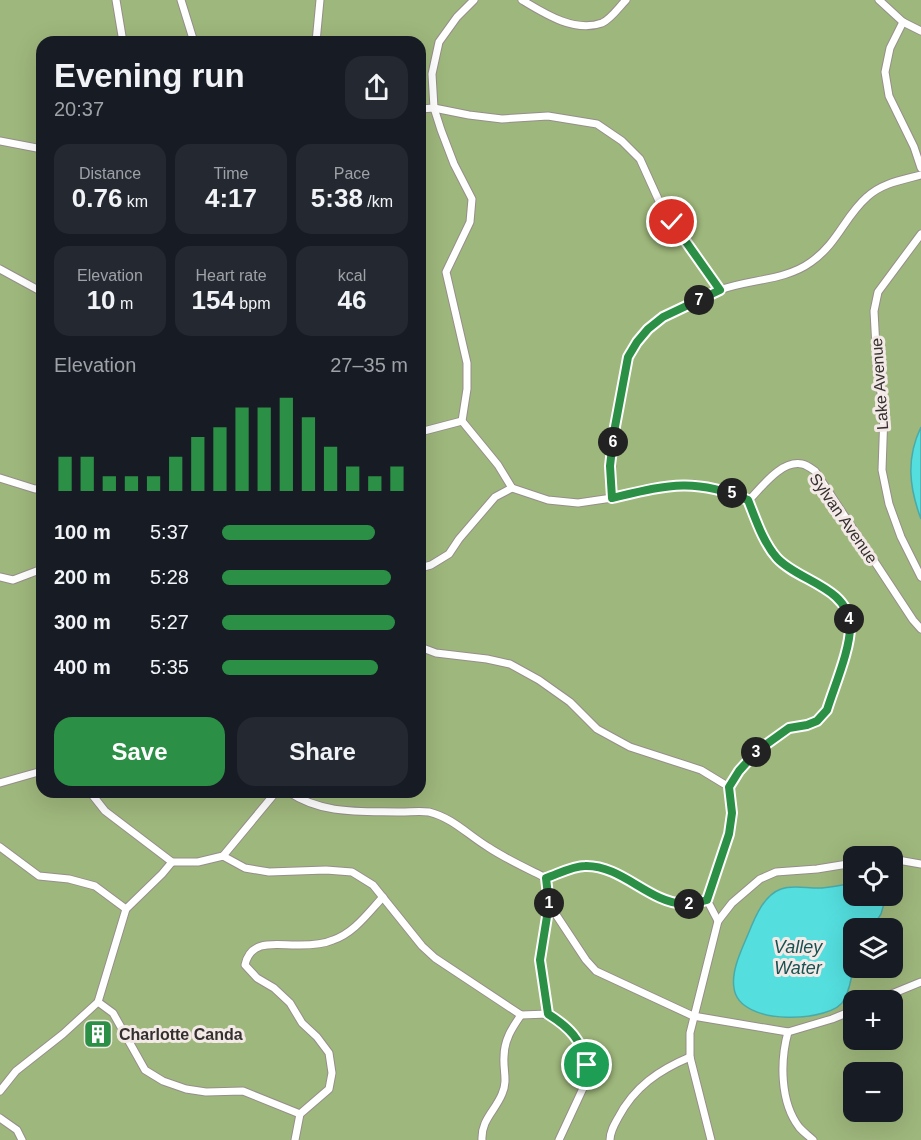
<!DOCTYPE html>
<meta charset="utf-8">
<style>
:root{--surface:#171b24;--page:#242831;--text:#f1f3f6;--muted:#9ea1a6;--accent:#2b9045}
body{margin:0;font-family:Helvetica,sans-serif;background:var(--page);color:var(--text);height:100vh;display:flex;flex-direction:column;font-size:22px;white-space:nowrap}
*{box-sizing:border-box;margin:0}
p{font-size:20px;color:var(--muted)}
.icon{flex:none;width:33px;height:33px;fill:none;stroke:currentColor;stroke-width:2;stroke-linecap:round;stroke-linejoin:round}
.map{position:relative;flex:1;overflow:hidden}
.drawer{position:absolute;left:36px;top:36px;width:390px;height:762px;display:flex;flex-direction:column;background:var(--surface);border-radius:18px;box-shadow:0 6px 24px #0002}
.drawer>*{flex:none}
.buttons{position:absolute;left:843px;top:846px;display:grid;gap:12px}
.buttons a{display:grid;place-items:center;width:60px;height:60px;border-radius:12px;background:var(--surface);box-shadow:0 6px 24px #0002;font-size:30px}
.pin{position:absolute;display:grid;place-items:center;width:51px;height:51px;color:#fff;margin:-26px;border:3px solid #fff;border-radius:50%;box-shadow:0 2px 6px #0007}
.km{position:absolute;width:30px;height:30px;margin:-15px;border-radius:50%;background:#222;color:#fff;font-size:16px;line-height:30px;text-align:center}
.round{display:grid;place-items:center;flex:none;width:63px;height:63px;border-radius:18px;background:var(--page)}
.overview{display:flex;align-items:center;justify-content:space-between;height:102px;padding:0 18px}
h1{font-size:33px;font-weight:700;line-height:45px}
.figures{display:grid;grid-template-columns:repeat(3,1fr);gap:9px;height:102px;padding:6px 18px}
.figures div{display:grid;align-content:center;border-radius:15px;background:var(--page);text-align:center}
.figures b{font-size:26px;font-weight:700}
.figures small{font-size:16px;font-weight:400}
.figures p{font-size:16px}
.chart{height:168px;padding:12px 18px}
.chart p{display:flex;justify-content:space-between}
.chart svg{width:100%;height:108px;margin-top:6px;stroke:var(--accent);stroke-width:6}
.cta{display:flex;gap:12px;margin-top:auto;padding:12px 18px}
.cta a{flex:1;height:69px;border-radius:18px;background:var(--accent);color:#fff;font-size:24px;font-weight:700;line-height:69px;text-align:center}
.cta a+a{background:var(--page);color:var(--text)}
ul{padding:0 18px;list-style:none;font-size:20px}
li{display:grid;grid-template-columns:96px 72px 1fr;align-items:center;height:45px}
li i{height:15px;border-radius:8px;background:var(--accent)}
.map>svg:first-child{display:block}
.green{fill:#9eb77c;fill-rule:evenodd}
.water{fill:#54dede;stroke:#4aaaaa;stroke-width:1.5}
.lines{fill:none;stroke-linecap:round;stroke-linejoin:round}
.lane-casing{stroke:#978e8b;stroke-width:9}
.lane{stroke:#fff;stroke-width:7}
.route-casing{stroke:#fff;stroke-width:12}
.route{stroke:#2b9045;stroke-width:8}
.labels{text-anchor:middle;stroke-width:6;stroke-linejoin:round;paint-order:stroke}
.street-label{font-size:16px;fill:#34302f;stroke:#f3e9e6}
.poi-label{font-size:16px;font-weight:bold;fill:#34302f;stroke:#f3e9e6;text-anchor:start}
.water-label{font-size:18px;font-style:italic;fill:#175252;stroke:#f3e9e6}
</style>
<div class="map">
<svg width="921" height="1140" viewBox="0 0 921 1140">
<rect width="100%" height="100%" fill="#e6dcd8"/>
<path class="green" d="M0 0H921V1140H0ZM42 42H420V792H42ZM854 856H892V896H854ZM854 928H892V968H854ZM854 1000H892V1040H854ZM854 1072H892V1112H854Z"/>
<g class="water">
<path d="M921 427V519C909 487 906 458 921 427Z"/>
<path d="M853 883 854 896H883L885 900 881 914 872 928H854C854 952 855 979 844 1000 834 1022 739 1028 734 988 731 970 742 949 749 932 755 917 764 895 781 889 793 884 809 889 822 888 833 887 843 885 853 883Z"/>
</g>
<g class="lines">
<g class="lane-casing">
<g id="lane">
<polyline points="116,0 123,42"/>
<polyline points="181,0 194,42"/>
<path d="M474 0 457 17 439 42 432 74 434 108 441 130 454 164 472 199 470 222 446 272 467 363V389L462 421 498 465 512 488 548 500 578 503 612 498 660 487 693 484 728 491 749 500C756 520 763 542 777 558 797 581 848 588 850 625 851 647 834 687 827 709L817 721 807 725 789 728 757 751 739 771 729 787 732 812 729 834 707 900 718 921 690 1033V1057L711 1140"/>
<path d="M522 0C545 14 575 33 602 23 611 19 619 7 626 0"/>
<polyline points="879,0 903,22 921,31"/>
<polyline points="903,22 890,48 885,72 889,96 914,147 921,168"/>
<polyline points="316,42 320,0"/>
<polyline points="420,109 434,108 469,115 502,119 548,116 597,124 622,141 640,159 659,201 678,231 720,290"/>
<polyline points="0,141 42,149"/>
<polyline points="921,234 878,292 874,311 877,366 884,413 882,470 889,504 901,537 921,577"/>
<polyline points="0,269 42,292"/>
<polyline points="420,432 462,421"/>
<polyline points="0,478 35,489 42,488"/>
<path d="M612 498C610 459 614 428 622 390 624 380 625 369 628 359 632 348 640 336 648 329 661 317 703 295 720 290 749 279 785 281 811 262 838 243 845 216 867 197 882 183 902 180 921 175"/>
<path d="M749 500C762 487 781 460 802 464 807 465 812 469 815 471L913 620 921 629"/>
<polyline points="420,568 431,565 449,554 459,539 495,497 512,488"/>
<polyline points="0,577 13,580 42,569"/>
<polyline points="420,647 436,653 487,659 510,664 539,680 570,702 597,729 630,747 701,770 729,787"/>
<polyline points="0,783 42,771"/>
<polyline points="90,792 105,811 172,862 198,862 223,856 245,868 269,872 326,870 352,872 373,885 422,946 435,958 521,1015 548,1014 573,1034 584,1050 587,1065 585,1084 559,1140"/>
<path d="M289 792C323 815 362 811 401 812 410 812 420 811 429 812 453 818 468 835 488 847 506 859 526 868 546 878L549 904 586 960 596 971 693 1016 788 1032 832 1019 854 1010"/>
<polyline points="0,847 39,876 69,879 95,886 126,909"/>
<polyline points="223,856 276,792"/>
<polyline points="892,859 921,864"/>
<path d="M546 878C558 874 573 866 586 866 622 865 648 902 684 904 691 904 700 902 707 900"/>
<polyline points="718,921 732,903 760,879 776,872 817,869 854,863"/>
<polyline points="877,1000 921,982"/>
<polyline points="98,1002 113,1013 145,1070 163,1081 186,1089 206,1092 243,1091 300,1114"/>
<polyline points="548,1014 540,960 549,904"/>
<path d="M788 1032C780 1061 780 1102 799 1127 803 1132 809 1136 813 1140"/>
<polyline points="0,1091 16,1071 63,1034 98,1002 126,909 162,874 172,862"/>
<polyline points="0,1118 17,1130 22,1140"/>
<path d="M295 1140 300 1114 329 1089 332 1073 329 1053 317 1037 302 1023 290 1003 274 988 257 978 245 965C251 937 279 946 300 945 310 945 324 944 333 940 354 933 368 913 383 897"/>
<path d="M482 1140C481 1120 495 1111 502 1094 508 1081 503 1070 504 1057 504 1040 512 1028 521 1015"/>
<path d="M610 1140C610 1132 614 1125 618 1118 634 1087 659 1070 690 1057"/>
</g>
</g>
<use href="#lane" class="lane"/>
</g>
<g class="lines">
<g class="route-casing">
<path id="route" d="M587 1065C582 1040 569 1027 548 1014L540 960 549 904 546 878C558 874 573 866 585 866 622 865 648 902 684 904 691 904 700 902 707 900L729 834 732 813 729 787 739 771 757 751 789 728 807 725 817 721 827 710C834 687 851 648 850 625 848 587 798 581 777 558 763 542 756 520 748 500 694 477 667 485 612 498L610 466 614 432 628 357 637 342 648 329 663 317 720 290 672 222"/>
</g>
<use href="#route" class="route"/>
</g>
<defs>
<g id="building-square" transform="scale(1.5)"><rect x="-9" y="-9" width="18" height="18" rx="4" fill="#2b9045" stroke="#f3e9e6"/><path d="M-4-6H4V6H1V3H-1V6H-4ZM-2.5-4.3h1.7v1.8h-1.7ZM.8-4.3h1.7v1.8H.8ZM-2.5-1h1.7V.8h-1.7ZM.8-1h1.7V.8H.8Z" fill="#fff"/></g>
</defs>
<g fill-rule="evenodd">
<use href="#building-square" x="98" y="1034"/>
</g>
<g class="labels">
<g class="street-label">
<text transform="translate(879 384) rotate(-94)" y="6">Lake Avenue</text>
<text transform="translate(844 518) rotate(55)" y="6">Sylvan Avenue</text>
</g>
<g class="poi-label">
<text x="119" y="1040">Charlotte Canda</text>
</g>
<g class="water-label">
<text x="798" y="953">Valley<tspan x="798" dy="21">Water</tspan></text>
</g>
</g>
</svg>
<div class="buttons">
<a><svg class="icon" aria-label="locate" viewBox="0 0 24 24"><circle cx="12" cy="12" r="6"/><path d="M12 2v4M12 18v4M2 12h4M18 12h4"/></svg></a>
<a><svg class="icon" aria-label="layers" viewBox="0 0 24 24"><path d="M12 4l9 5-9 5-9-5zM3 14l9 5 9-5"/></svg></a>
<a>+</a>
<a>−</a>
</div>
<div class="pin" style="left:587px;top:1065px;background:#1e9e55"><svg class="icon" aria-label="arrive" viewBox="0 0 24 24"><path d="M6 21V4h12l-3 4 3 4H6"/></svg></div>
<div class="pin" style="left:672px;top:222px;background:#d93025"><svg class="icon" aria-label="check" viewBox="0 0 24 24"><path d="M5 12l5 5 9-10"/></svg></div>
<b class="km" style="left:549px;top:903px">1</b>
<b class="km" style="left:689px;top:904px">2</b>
<b class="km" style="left:756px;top:752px">3</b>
<b class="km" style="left:849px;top:619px">4</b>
<b class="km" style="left:732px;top:493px">5</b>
<b class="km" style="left:613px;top:442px">6</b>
<b class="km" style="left:699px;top:300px">7</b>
<section class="drawer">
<div class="overview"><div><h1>Evening run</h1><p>20:37</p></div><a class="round"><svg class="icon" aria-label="share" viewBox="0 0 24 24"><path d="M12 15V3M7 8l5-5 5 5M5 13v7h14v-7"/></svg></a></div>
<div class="figures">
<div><p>Distance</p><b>0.76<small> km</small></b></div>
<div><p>Time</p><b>4:17</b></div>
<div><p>Pace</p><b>5:38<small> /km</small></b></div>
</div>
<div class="figures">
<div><p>Elevation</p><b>10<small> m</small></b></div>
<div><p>Heart rate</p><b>154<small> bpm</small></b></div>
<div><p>kcal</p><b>46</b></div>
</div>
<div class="chart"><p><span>Elevation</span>27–35 m</p>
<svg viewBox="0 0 160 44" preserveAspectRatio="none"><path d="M5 44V30M15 44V30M25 44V38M35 44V38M45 44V38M55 44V30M65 44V22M75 44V18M85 44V10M95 44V10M105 44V6M115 44V14M125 44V26M135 44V34M145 44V38M155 44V34"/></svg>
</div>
<ul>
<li><b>100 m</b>5:37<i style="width:82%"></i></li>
<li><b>200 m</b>5:28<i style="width:91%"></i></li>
<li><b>300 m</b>5:27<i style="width:93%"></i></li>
<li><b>400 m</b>5:35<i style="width:84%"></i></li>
</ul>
<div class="cta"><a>Save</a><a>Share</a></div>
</section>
</div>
